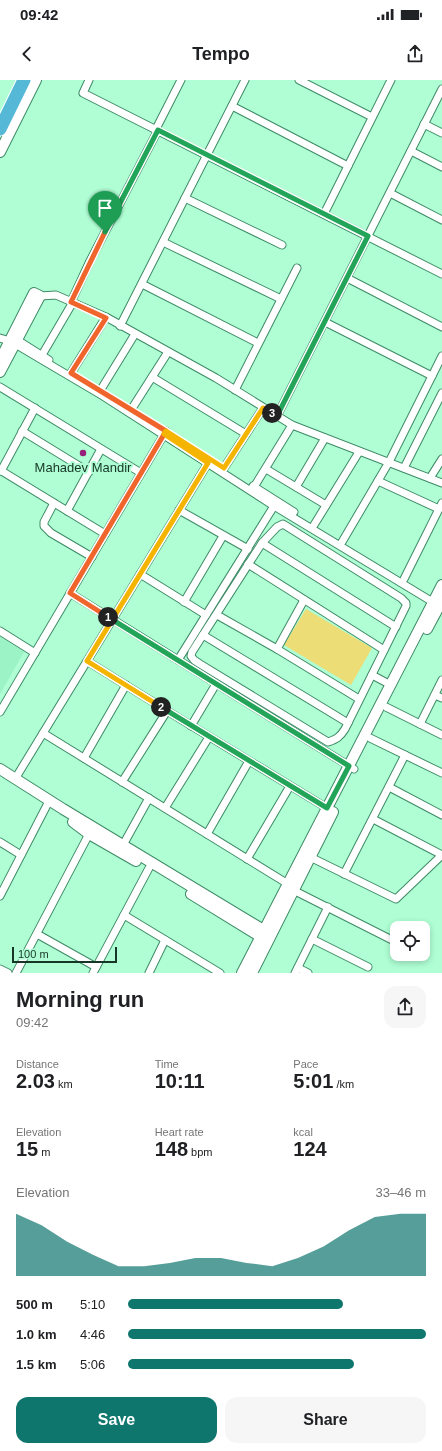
<!DOCTYPE html>
<meta charset="utf-8">
<style>
:root{--surface:#fff;--page:#f6f6f6;--text:#202124;--muted:#757577;--accent:#0f766e}
body{margin:0;font-family:Helvetica,sans-serif;background:var(--page);color:var(--text);height:100vh;display:flex;flex-direction:column;font-size:15px;white-space:nowrap}
*{box-sizing:border-box;margin:0}
p{font-size:13px;color:var(--muted)}
.icon{flex:none;width:22px;height:22px;fill:none;stroke:currentColor;stroke-width:2;stroke-linecap:round;stroke-linejoin:round}
.map{position:relative;height:893px;overflow:hidden}
.side{display:flex;flex-direction:column;background:var(--surface);flex:1}
.side>*{flex:none}
.tools{position:absolute;left:390px;top:841px;display:grid;gap:8px}
.tools a{display:grid;place-items:center;width:40px;height:40px;border-radius:8px;background:var(--surface);box-shadow:0 2px 6px #0003;font-size:20px}
.scale{position:absolute;left:12px;bottom:10px;width:105px;box-sizing:border-box;padding-left:4px;border:2px solid #163626;border-top:0;font-size:11px;line-height:14px;white-space:nowrap;color:#163626;-webkit-text-stroke:3px #affed4;paint-order:stroke}
.pin{position:absolute;display:grid;place-items:center;width:34px;height:34px;color:#fff;margin:-41px -17px;border-radius:50% 50% 50% 0;rotate:-45deg;box-shadow:0 0 4px #0007}
.pin .icon{rotate:45deg}
.km{position:absolute;width:20px;height:20px;margin:-10px;border-radius:50%;background:#222;color:#fff;font-size:11px;line-height:20px;text-align:center}
.round{display:grid;place-items:center;flex:none;width:42px;height:42px;border-radius:12px;background:var(--page)}
.summary{display:flex;align-items:center;justify-content:space-between;height:68px;padding:0 16px}
h1{font-size:22px;font-weight:700;line-height:30px}
.metrics{display:grid;grid-template-columns:repeat(3,1fr);gap:6px;height:68px;padding:4px 16px}
.metrics div{display:grid;align-content:center}
.metrics b{font-size:20px;font-weight:700}
.metrics small{font-size:11px;font-weight:400}
.metrics p{font-size:11px}
.chart{height:112px;padding:8px 16px}
.chart p{display:flex;justify-content:space-between}
.chart svg{width:100%;height:72px;margin-top:4px;fill:var(--accent);opacity:.7}
.action{display:flex;gap:8px;margin-top:auto;padding:8px 16px}
.action a{flex:1;height:46px;border-radius:12px;background:var(--accent);color:#fff;font-size:16px;font-weight:700;line-height:46px;text-align:center}
.action a+a{background:var(--page);color:var(--text)}
ul{padding:0 16px;list-style:none;font-size:13px}
li{display:grid;grid-template-columns:64px 48px 1fr;align-items:center;height:30px}
li i{height:10px;border-radius:5px;background:var(--accent)}
.status{display:flex;justify-content:space-between;align-items:center;height:28px;padding:0 20px;background:var(--surface);direction:ltr}
.status svg{height:11px;fill:currentColor}
header{display:flex;justify-content:space-between;align-items:center;height:52px;padding:0 16px;background:var(--surface);font-size:18px;font-weight:700}
.map>svg:first-child{display:block}
.built{fill:#9cf3c6}
.green{fill:#eddd76}
.lines{fill:none;stroke-linecap:round;stroke-linejoin:round}
.street-casing{stroke:#3d8b66;stroke-width:9}
.secondary-casing{stroke:#3d8b66;stroke-width:12}
.highway-casing{stroke:#fff;stroke-width:15}
.street{stroke:#fff;stroke-width:7}
.secondary{stroke:#fff;stroke-width:10}
.highway{stroke:#54b8d6;stroke-width:13}
.split-1-casing{stroke:#fff;stroke-width:8}
.split-2-casing{stroke:#fff;stroke-width:8}
.split-3-casing{stroke:#fff;stroke-width:8}
.split-4-casing{stroke:#fff;stroke-width:8}
.split-1{stroke:#f0652b;stroke-width:5}
.split-2{stroke:#22a559;stroke-width:5}
.split-3{stroke:#f5b400;stroke-width:5}
.split-4{stroke:#22a559;stroke-width:5}
.poi-dot{fill:#971e79;stroke:#affed4;stroke-width:1.5}
.labels{text-anchor:middle;stroke-width:4;stroke-linejoin:round;paint-order:stroke}
.poi-label{font-size:13px;fill:#163626;stroke:#affed4}
</style>
<div class="status"><b>09:42</b><svg viewBox="0 0 49 12"><path d="M0 12V9h3v3zM5 12V6h3v6zM10 12V3h3v9zM15 12V0h3v12zM26 1h20v11H26zM47 4h2v5h-2z"/></svg></div>
<header><svg class="icon" aria-label="back" viewBox="0 0 24 24"><path d="M15 5l-7 7 7 7"/></svg>Tempo<svg class="icon" aria-label="share" viewBox="0 0 24 24"><path d="M12 15V3M7 8l5-5 5 5M5 13v7h14v-7"/></svg></header>
<div class="map">
<svg width="442" height="893" viewBox="0 0 442 893">
<rect width="100%" height="100%" fill="#affed4"/>
<polygon class="built" points="0,556 24,572 0,614"/>
<polygon class="green" points="306,529 372,568 351,605 284,565"/>
<g class="lines">
<g class="street-casing">
<g id="street">
<polyline points="89,0 83,13 442,194"/>
<polyline points="299,0 372,37"/>
<polyline points="232,26 348,86"/>
<polyline points="424,44 442,53"/>
<polyline points="156,49 181,0"/>
<polyline points="411,71 442,87"/>
<polyline points="390,113 442,140"/>
<polyline points="185,118 282,165"/>
<polyline points="324,134 391,0"/>
<polyline points="163,162 281,219"/>
<polyline points="347,198 442,247"/>
<polyline points="142,204 258,263"/>
<polyline points="40,216 56,215 106,237 216,298 292,345 442,403"/>
<polyline points="71,222 90,181 158,50"/>
<polyline points="325,242 432,296"/>
<polyline points="120,246 245,0"/>
<polyline points="0,258 10,261 103,316 274,426 436,524"/>
<polyline points="14,258 49,280"/>
<polyline points="42,275 73,222"/>
<polyline points="71,293 106,237"/>
<polyline points="152,297 246,354"/>
<polyline points="0,307 141,393"/>
<polyline points="235,310 297,188"/>
<polyline points="100,311 135,254"/>
<polyline points="131,330 168,272"/>
<polyline points="277,336 442,9"/>
<polyline points="22,351 89,392"/>
<polyline points="224,388 263,328"/>
<polyline points="404,388 442,313"/>
<polyline points="266,389 326,425"/>
<polyline points="0,390 105,454"/>
<polyline points="1,391 35,328"/>
<polyline points="430,398 442,379"/>
<polyline points="378,401 439,429"/>
<polyline points="253,406 294,432"/>
<polyline points="254,407 292,345"/>
<polyline points="296,407 325,358"/>
<polyline points="54,423 44,442 44,446 51,453 92,477"/>
<polyline points="179,430 248,469"/>
<polyline points="67,431 101,369"/>
<path d="M283 444 401 518 406 523V526L345 649C340 657 337 659 328 662L200 584 194 580 191 576 192 572 262 463 277 447Z"/>
<polyline points="314,445 359,372"/>
<polyline points="342,462 389,382 442,276"/>
<polyline points="262,463 396,547"/>
<polyline points="248,484 384,570"/>
<polyline points="140,494 206,535"/>
<polyline points="404,499 442,423"/>
<polyline points="70,513 354,689"/>
<polyline points="184,522 223,456"/>
<polyline points="217,535 277,569 359,619"/>
<polyline points="0,551 35,573"/>
<polyline points="203,555 348,643"/>
<polyline points="277,569 304,520"/>
<polyline points="178,580 274,426"/>
<polyline points="87,581 182,640 327,728"/>
<polyline points="372,595 391,605"/>
<polyline points="435,615 442,618"/>
<polyline points="386,627 442,655"/>
<polyline points="0,632 166,351"/>
<polyline points="420,644 442,600"/>
<polyline points="191,646 216,604"/>
<polyline points="43,653 288,804"/>
<polyline points="370,658 442,693"/>
<polyline points="84,678 126,605"/>
<polyline points="15,699 208,383"/>
<polyline points="122,702 167,631"/>
<polyline points="389,707 442,735"/>
<polyline points="165,728 209,657"/>
<polyline points="373,739 442,775"/>
<polyline points="207,754 249,681"/>
<polyline points="0,762 21,775"/>
<polyline points="123,765 149,718"/>
<polyline points="310,777 396,819 442,775"/>
<polyline points="247,779 290,706"/>
<polyline points="344,794 405,675"/>
<polyline points="293,810 396,862"/>
<polyline points="0,816 47,725"/>
<polyline points="124,835 220,893"/>
<polyline points="37,854 96,887"/>
<polyline points="312,859 368,887"/>
<polyline points="298,888 308,893"/>
<polyline points="0,889 8,893"/>
<polyline points="16,893 89,754"/>
<polyline points="93,893 149,788"/>
<polyline points="149,893 165,860"/>
<polyline points="295,893 328,827"/>
</g>
</g>
<g class="secondary-casing">
<g id="secondary">
<polyline points="0,72 36,0"/>
<polyline points="0,280 34,213 40,216 0,292"/>
<polyline points="427,549 442,521"/>
<polyline points="0,689 63,729 270,854"/>
<polyline points="73,742 89,754 136,781"/>
<polyline points="191,814 266,860"/>
<polyline points="242,893 442,505"/>
<polyline points="252,893 333,732"/>
</g>
</g>
<g class="highway-casing">
<polyline id="highway" points="0,49 24,0"/>
</g>
<use href="#street" class="street"/>
<use href="#secondary" class="secondary"/>
<use href="#highway" class="highway"/>
</g>
<g class="lines">
<g class="split-1-casing">
<polyline id="split-1" points="105,152 71,222 106,238 71,293 166,351 70,513 108,537"/>
</g>
<g class="split-2-casing">
<polyline id="split-2" points="108,537 349,686 327,728 161,627"/>
</g>
<g class="split-3-casing">
<polyline id="split-3" points="161,627 87,581 208,383 164,354 166,351 224,388 263,328 272,333"/>
</g>
<g class="split-4-casing">
<polyline id="split-4" points="105,152 158,50 368,156 277,336 272,333"/>
</g>
<use href="#split-1" class="split-1"/>
<use href="#split-2" class="split-2"/>
<use href="#split-3" class="split-3"/>
<use href="#split-4" class="split-4"/>
</g>
<circle class="poi-dot" cx="83" cy="373" r="4"/>
<g class="labels">
<g class="poi-label">
<text x="83" y="392">Mahadev Mandir</text>
</g>
</g>
</svg>
<div class="tools">
<a><svg class="icon" aria-label="locate" viewBox="0 0 24 24"><circle cx="12" cy="12" r="6"/><path d="M12 2v4M12 18v4M2 12h4M18 12h4"/></svg></a>
</div>
<div class="scale">100 m</div>
<div class="pin" style="left:105px;top:152px;background:#1e9e55"><svg class="icon" aria-label="arrive" viewBox="0 0 24 24"><path d="M6 21V4h12l-3 4 3 4H6"/></svg></div>
<b class="km" style="left:108px;top:537px">1</b>
<b class="km" style="left:161px;top:627px">2</b>
<b class="km" style="left:272px;top:333px">3</b>
</div>
<section class="side">
<div class="summary"><div><h1>Morning run</h1><p>09:42</p></div><a class="round"><svg class="icon" aria-label="share" viewBox="0 0 24 24"><path d="M12 15V3M7 8l5-5 5 5M5 13v7h14v-7"/></svg></a></div>
<div class="metrics">
<div><p>Distance</p><b>2.03<small> km</small></b></div>
<div><p>Time</p><b>10:11</b></div>
<div><p>Pace</p><b>5:01<small> /km</small></b></div>
</div>
<div class="metrics">
<div><p>Elevation</p><b>15<small> m</small></b></div>
<div><p>Heart rate</p><b>148<small> bpm</small></b></div>
<div><p>kcal</p><b>124</b></div>
</div>
<div class="chart"><p><span>Elevation</span>33–46 m</p>
<svg viewBox="0 0 160 44" preserveAspectRatio="none"><path d="M0 44V6L10 13L20 23L30 31L40 38L50 38L60 36L70 33L80 33L90 36L100 38L110 33L120 26L130 16L140 8L150 6L160 6V44z"/></svg>
</div>
<ul>
<li><b>500 m</b>5:10<i style="width:72%"></i></li>
<li><b>1.0 km</b>4:46<i style="width:100%"></i></li>
<li><b>1.5 km</b>5:06<i style="width:76%"></i></li>
</ul>
<div class="action"><a>Save</a><a>Share</a></div>
</section>
